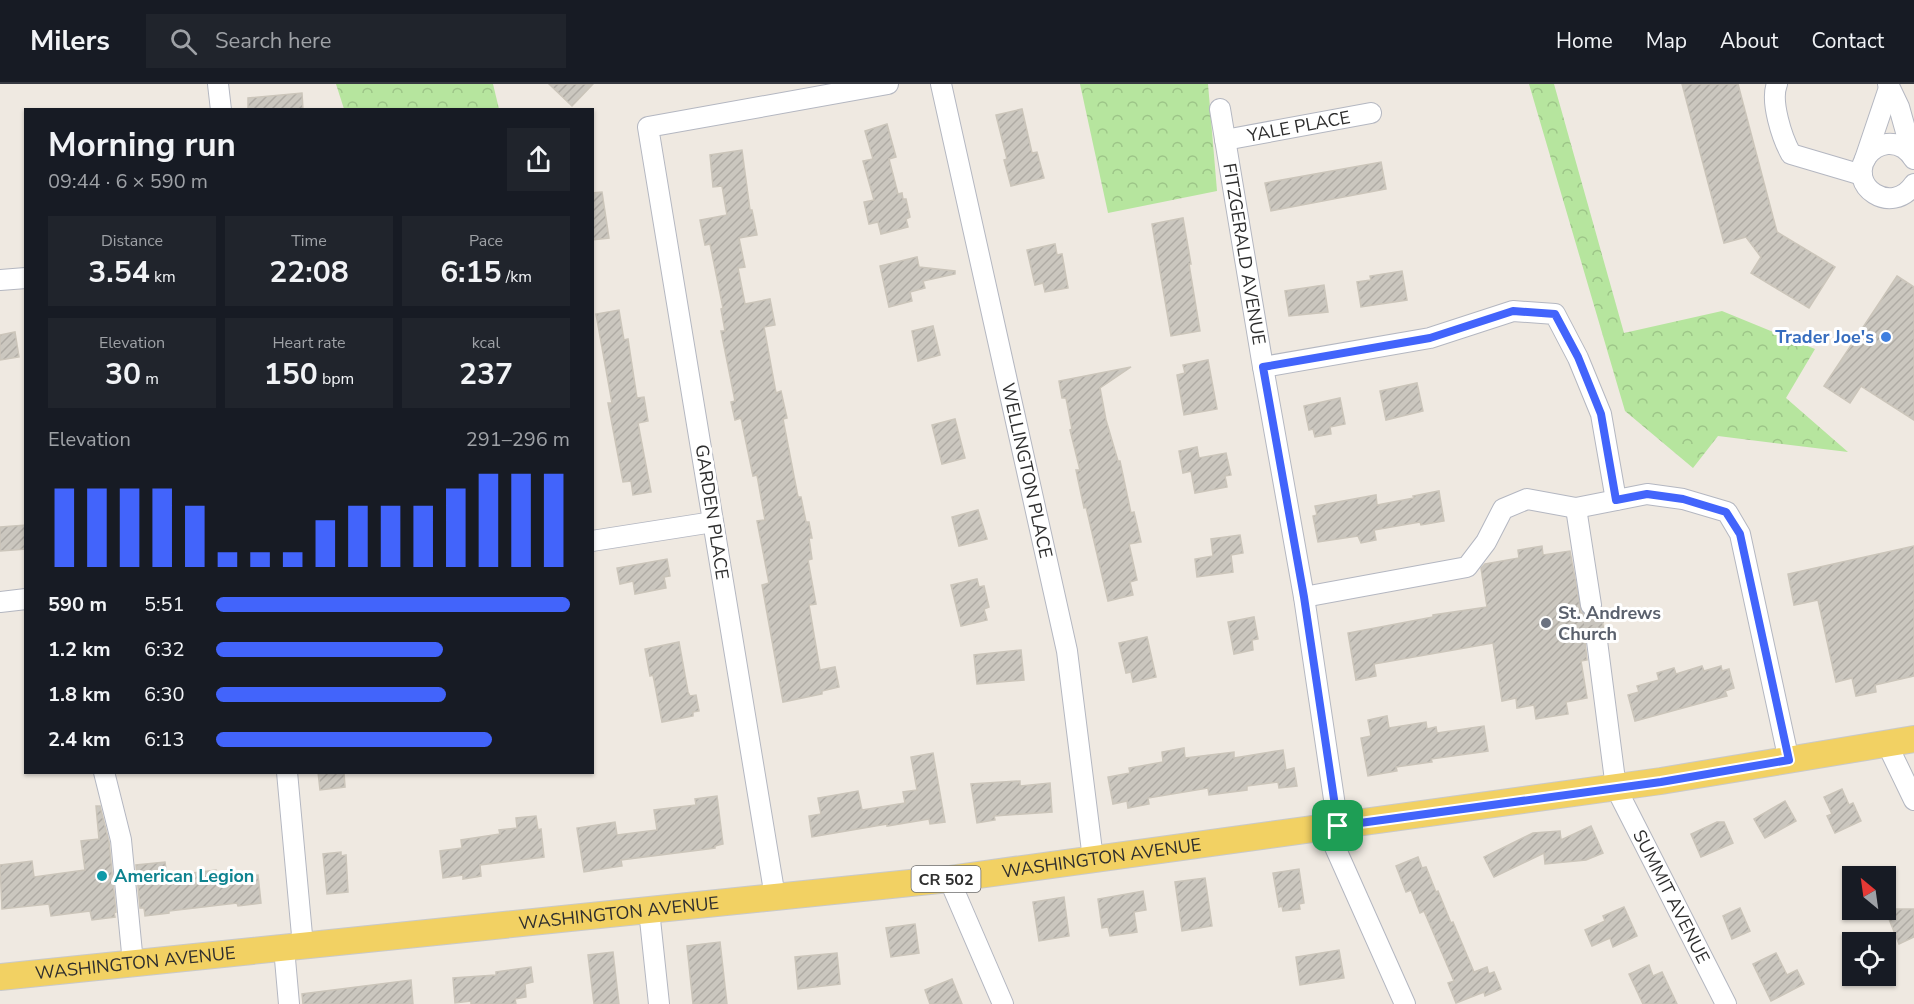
<!DOCTYPE html>
<meta charset="utf-8">
<style>
:root{--surface:#171b24;--page:#20242c;--text:#f1f3f6;--muted:#9ea1a6;--line:#363941;--accent:#4264fb}
body{margin:0;font-family:"Nunito Sans",sans-serif;background:var(--page);color:var(--text);height:100vh;display:flex;flex-direction:column;font-size:22px;white-space:nowrap}
*{box-sizing:border-box;margin:0}
p{font-size:20px;color:var(--muted)}
.icon{flex:none;width:33px;height:33px;fill:none;stroke:currentColor;stroke-width:2;stroke-linecap:round;stroke-linejoin:round}
.map{position:relative;flex:1;overflow:hidden}
.sheet{position:absolute;left:24px;top:24px;width:570px;height:666px;display:flex;flex-direction:column;background:var(--surface);border-radius:0px;box-shadow:0 2px 4px #0004}
.sheet>*{flex:none}
.needle{width:39px;rotate:331deg}
.buttons{position:absolute;left:1842px;top:782px;display:grid;gap:12px}
.buttons a{display:grid;place-items:center;width:54px;height:54px;border-radius:0px;background:var(--surface);box-shadow:0 2px 4px #0004;font-size:30px}
.pin{position:absolute;display:grid;place-items:center;width:51px;height:51px;color:#fff;margin:-26px;border-radius:12px;box-shadow:0 3px 9px #0006}
.round{display:grid;place-items:center;flex:none;width:63px;height:63px;border-radius:0px;background:var(--page)}
.summary{display:flex;align-items:center;justify-content:space-between;height:102px;padding:0 24px}
h1{font-size:33px;font-weight:700;line-height:45px}
.stats{display:grid;grid-template-columns:repeat(3,1fr);gap:9px;height:102px;padding:6px 24px}
.stats div{display:grid;align-content:center;border-radius:0px;background:var(--page);text-align:center}
.stats b{font-size:30px;font-weight:700}
.stats small{font-size:16px;font-weight:400}
.stats p{font-size:16px}
.chart{height:168px;padding:12px 24px}
.chart p{display:flex;justify-content:space-between}
.chart svg{width:100%;height:108px;margin-top:6px;stroke:var(--accent);stroke-width:6}
ul{padding:0 24px;list-style:none;font-size:20px}
li{display:grid;grid-template-columns:96px 72px 1fr;align-items:center;height:45px}
li i{height:15px;border-radius:8px;background:var(--accent)}
header{display:flex;align-items:center;gap:36px;box-sizing:border-box;height:84px;padding:0 30px;background:var(--surface);border-bottom:2px solid var(--line)}
header strong{font-size:28px}
nav{display:flex;gap:33px;margin-inline-start:auto;font-size:21px}
.search{width:420px;height:54px;background:var(--page);display:flex;align-items:center;gap:15px;box-sizing:border-box;padding:0 21px;border-radius:0px;color:var(--muted);font-size:22px}
.map>svg:first-child{display:block}
.forest{fill:url(#forest-crowns)}
.building{fill:url(#building-hatch);stroke:#cbc5ba;stroke-width:1.5}
.lines{fill:none;stroke-linecap:round;stroke-linejoin:round}
.minor-tunnel{stroke:#c8c4bd;stroke-width:20;stroke-dasharray:20 10;stroke-linecap:butt}
.minor-casing{stroke:#b4b7c1;stroke-width:22}
.major-casing{stroke:#c9c9c9;stroke-width:28}
.minor{stroke:#fff;stroke-width:20}
.major{stroke:#f2d163;stroke-width:26}
.route-casing{stroke:#fff;stroke-width:12}
.route{stroke:#4264fb;stroke-width:8}
.shop-dot{fill:#3f7fe0;stroke:#fff;stroke-width:2}
.worship-dot{fill:#6b7280;stroke:#fff;stroke-width:2}
.culture-dot{fill:#0f9aa8;stroke:#fff;stroke-width:2}
.labels{text-anchor:middle;stroke-width:6;stroke-linejoin:round;paint-order:stroke}
.shield{fill:#fff;stroke:#6d6d6d;stroke-width:1.5}
.shield-label{font-size:16px;font-weight:bold;fill:#2e2e2e}
.street-label{font-size:18px;fill:#2e2e2e;stroke:#fff}
.shop-label{font-size:18px;font-weight:bold;fill:#366cbe;stroke:#fff;text-anchor:end}
.worship-label{font-size:18px;font-weight:bold;fill:#5b616d;stroke:#fff;text-anchor:start}
.culture-label{font-size:18px;font-weight:bold;fill:#0d838f;stroke:#fff;text-anchor:start}
</style>
<header>
<strong>Milers</strong>
<div class="search"><svg class="icon" aria-label="search" viewBox="0 0 24 24"><circle cx="10" cy="10" r="6"/><path d="M15 15l6 6"/></svg>Search here</div>
<nav><a>Home</a><a>Map</a><a>About</a><a>Contact</a></nav>
</header>
<div class="map">
<svg width="1914" height="920" viewBox="0 0 1914 920">
<defs>
<pattern id="forest-crowns" width="20" height="18" patternUnits="userSpaceOnUse" patternTransform="scale(1.5)"><rect width="20" height="18" fill="#b6e59e"/><path d="M2 6a3 3 0 1 1 6 0M12 15a3 3 0 1 1 6 0" fill="none" stroke="#9dc588"/></pattern>
<pattern id="building-hatch" width="6" height="6" patternUnits="userSpaceOnUse" patternTransform="scale(1.5)"><rect width="6" height="6" fill="#cbc7bf"/><path d="M-1 1l2-2M0 6l6-6M5 7l2-2" fill="none" stroke="#afaba4"/></pattern>
</defs>
<rect width="100%" height="100%" fill="#efe9e1"/>
<g class="forest">
<polygon points="336,0 493,0 499,25 344,25"/>
<polygon points="1080,0 1208,0 1217,107 1108,129"/>
<polygon points="1529,0 1554,0 1624,249 1722,227 1815,265 1786,314 1848,368 1718,352 1693,384 1625,327"/>
</g>
<g class="building">
<polygon points="549,0 593,0 572,22"/>
<polygon points="1682,0 1738,0 1777,148 1835,183 1809,224 1751,189 1761,173 1746,153 1724,159"/>
<polygon points="302,9 303,26 248,26 248,14"/>
<polygon points="1022,25 1032,69 1037,68 1044,94 1011,102 1004,76 1007,75 996,31"/>
<polygon points="887,40 896,73 889,75 898,110 902,109 903,115 906,115 910,133 906,135 908,143 881,150 878,138 869,140 864,118 874,116 863,77 873,75 865,47"/>
<polygon points="742,66 750,126 752,126 757,151 739,154 745,183 738,184 745,220 770,215 775,241 764,243 776,309 781,307 787,334 783,335 798,413 801,413 806,438 809,438 812,454 809,454 812,475 808,476 816,520 809,521 820,586 835,583 839,603 822,607 822,610 783,618 762,501 769,499 757,437 765,436 757,391 753,392 741,334 735,336 731,318 735,317 721,247 725,247 721,225 723,224 710,160 705,161 700,136 727,131 722,102 713,103 710,71"/>
<polygon points="1381,78 1386,105 1271,127 1265,99"/>
<polygon points="602,108 609,154 592,156 592,109"/>
<polygon points="1183,134 1191,180 1189,180 1200,247 1171,252 1152,140"/>
<polygon points="1055,160 1057,171 1062,170 1068,204 1045,208 1043,199 1035,201 1027,166"/>
<polygon points="917,173 919,183 955,187 955,190 923,197 925,204 910,208 912,217 889,223 880,182"/>
<polygon points="1402,187 1407,216 1361,223 1357,198 1371,196 1370,192"/>
<polygon points="1897,192 1914,203 1914,336 1861,302 1850,319 1824,302"/>
<polygon points="1324,201 1328,228 1289,232 1285,207"/>
<polygon points="619,226 624,256 628,255 637,314 644,313 648,337 638,339 651,408 633,411 631,397 623,398 608,319 612,319 596,230"/>
<polygon points="933,242 940,271 918,277 912,247"/>
<polygon points="15,248 19,273 0,276 0,251"/>
<polygon points="1208,276 1217,325 1184,331 1177,291 1185,289 1183,281"/>
<polygon points="1131,283 1100,304 1106,336 1118,377 1120,377 1131,429 1134,428 1141,458 1129,460 1137,496 1130,498 1133,511 1108,517 1086,423 1084,424 1076,386 1080,386 1070,346 1072,345 1066,314 1062,314 1059,297"/>
<polygon points="1417,299 1423,327 1386,336 1380,307"/>
<polygon points="1340,314 1345,340 1330,343 1331,350 1315,353 1313,345 1309,346 1304,322"/>
<polygon points="955,335 965,374 942,380 932,341"/>
<polygon points="1197,363 1199,374 1226,369 1231,391 1225,392 1227,403 1195,409 1191,387 1183,389 1179,367"/>
<polygon points="1439,407 1444,437 1421,441 1420,438 1374,446 1376,456 1361,459 1358,452 1318,458 1313,432 1317,431 1315,422 1376,411 1377,421 1414,414 1413,412"/>
<polygon points="978,426 987,455 959,462 952,433"/>
<polygon points="26,441 26,465 0,467 0,443"/>
<polygon points="1240,451 1243,469 1231,471 1233,488 1197,493 1195,475 1213,472 1211,455"/>
<polygon points="1542,462 1543,471 1570,467 1581,528 1586,532 1592,533 1601,527 1604,548 1596,545 1589,548 1585,558 1587,576 1581,577 1587,614 1566,618 1568,630 1536,635 1534,621 1517,624 1516,614 1502,617 1493,559 1374,580 1376,592 1356,596 1348,549 1433,533 1433,531 1487,523 1481,484 1485,480 1519,474 1518,466"/>
<polygon points="1914,462 1914,592 1875,601 1876,608 1856,612 1852,594 1836,598 1818,516 1794,521 1788,490"/>
<polygon points="667,475 670,492 664,493 666,504 635,510 633,497 620,500 617,484"/>
<polygon points="977,495 979,503 984,502 989,523 984,525 987,536 961,542 951,501"/>
<polygon points="1254,533 1258,555 1252,556 1253,566 1234,570 1228,538"/>
<polygon points="1147,553 1156,593 1133,598 1131,588 1126,589 1119,559"/>
<polygon points="679,558 688,608 690,612 696,611 699,627 693,628 693,632 662,638 653,591 650,592 645,565"/>
<polygon points="1021,566 1024,596 977,600 974,571"/>
<polygon points="1702,582 1704,587 1721,582 1722,587 1729,585 1734,604 1725,607 1727,612 1635,637 1628,611 1639,608 1637,602 1659,596 1657,589 1674,584 1676,590"/>
<polygon points="1387,632 1389,644 1426,638 1427,645 1436,643 1437,649 1484,642 1488,667 1431,675 1432,678 1396,683 1397,687 1368,692 1361,654 1371,652 1368,636"/>
<polygon points="1184,664 1185,674 1234,668 1234,674 1283,666 1286,686 1294,684 1297,702 1279,704 1278,698 1247,702 1247,706 1209,711 1208,704 1148,714 1149,720 1128,724 1127,717 1113,720 1108,693 1130,689 1129,684 1163,678 1162,668"/>
<polygon points="933,669 945,738 930,740 929,735 887,742 887,740 812,753 809,732 821,730 818,714 858,707 862,726 905,719 903,708 917,706 911,673"/>
<polygon points="318,688 344,688 345,703 320,706"/>
<polygon points="1020,697 1020,702 1050,699 1052,728 994,732 995,736 977,739 971,700"/>
<polygon points="1842,705 1849,721 1853,719 1861,737 1835,749 1827,732 1832,730 1824,713"/>
<polygon points="717,712 723,760 715,762 715,764 621,776 622,782 584,788 577,744 615,738 617,751 657,746 654,726 696,721 695,715"/>
<polygon points="1785,717 1796,737 1765,754 1754,735"/>
<polygon points="96,722 100,722 109,758 116,828 114,829 115,833 92,836 90,827 51,832 49,820 2,825 0,781 32,777 34,793 85,786 81,757 99,755"/>
<polygon points="536,732 538,746 541,745 544,773 480,781 481,792 463,795 463,791 443,794 440,767 462,764 461,756 500,750 499,746 517,744 516,734"/>
<polygon points="1717,738 1724,738 1733,759 1701,773 1691,750"/>
<polygon points="1591,742 1603,769 1586,776 1545,780 1544,769 1494,793 1484,773 1533,749 1560,747 1561,756"/>
<polygon points="341,768 341,772 346,771 348,808 327,810 323,770"/>
<polygon points="1418,773 1422,784 1426,783 1436,808 1438,807 1451,839 1453,838 1474,888 1487,883 1489,890 1494,888 1501,905 1485,912 1484,908 1456,919 1448,899 1454,897 1424,827 1420,829 1411,806 1406,808 1396,782"/>
<polygon points="165,778 167,792 216,786 216,792 250,788 250,792 258,791 261,819 238,822 237,819 169,827 169,829 145,832 144,824 140,824 136,781"/>
<polygon points="1299,785 1304,819 1299,820 1300,825 1283,827 1282,822 1279,823 1273,789"/>
<polygon points="1205,794 1212,842 1182,847 1175,798"/>
<polygon points="1143,807 1146,826 1134,828 1137,848 1110,852 1108,843 1102,844 1098,815"/>
<polygon points="1064,813 1069,852 1039,857 1033,818"/>
<polygon points="1624,823 1637,852 1613,863 1610,854 1592,862 1585,846 1605,837 1603,832"/>
<polygon points="1740,824 1750,847 1732,855 1723,832"/>
<polygon points="1885,825 1914,825 1914,853 1899,860"/>
<polygon points="915,840 919,869 891,873 886,844"/>
<polygon points="720,858 727,920 693,920 687,862"/>
<polygon points="1339,866 1344,894 1300,901 1296,873"/>
<polygon points="613,868 619,920 594,920 588,871"/>
<polygon points="837,869 840,900 798,905 795,873"/>
<polygon points="1776,869 1787,891 1797,886 1804,900 1771,917 1753,880"/>
<polygon points="1649,881 1653,892 1662,888 1677,920 1643,920 1629,890"/>
<polygon points="531,883 533,898 525,900 526,913 515,915 516,920 471,920 471,917 455,919 453,894 496,891 496,888"/>
<polygon points="952,895 962,920 930,920 925,906"/>
<polygon points="411,896 413,920 303,920 302,910"/>
</g>
<g class="lines">
<polyline class="minor-tunnel" points="1591,521 1597,557"/>
<g class="minor-casing">
<g id="minor">
<polyline points="218,0 221,26"/>
<path id="s1" d="M941 0 1067 567 1093 775"/>
<path d="M1777 0C1770 17 1782 54 1791 70L1862 91"/>
<polyline points="1888,0 1899,23 1913,73"/>
<path id="s2" d="M1220 25 1263 283 1304 513 1338 742"/>
<path id="s3" d="M1225 56 1371 29"/>
<polyline points="1865,75 1889,4"/>
<path d="M1914 75C1908 65 1899 59 1887 60 1879 61 1872 65 1867 72 1846 102 1892 133 1914 100"/>
<polyline points="0,196 26,194"/>
<polyline points="1263,283 1430,254 1513,227 1555,230 1578,274 1601,330 1616,416"/>
<polyline points="1576,424 1591,521"/>
<polyline points="592,457 713,438"/>
<polyline points="1304,513 1467,483 1486,458 1503,425 1527,415 1576,424 1647,410 1683,415 1727,428 1740,450 1789,677"/>
<polyline points="0,518 26,515"/>
<path id="s4" d="M1597 557 1616 704 1726 920"/>
<polyline points="1887,660 1914,716"/>
<polyline points="104,688 121,756 133,879"/>
<polyline points="287,688 303,862"/>
<polyline points="1326,743 1405,920"/>
<polyline points="949,795 1003,920"/>
<polyline points="775,813 648,43 888,0"/>
<polyline points="649,826 659,920"/>
<polyline points="284,864 289,920"/>
</g>
</g>
<g class="major-casing">
<g id="major">
<path id="s5" d="M0 893 949 795 1661 697 1914 655"/>
</g>
</g>
<use href="#minor" class="minor"/>
<use href="#major" class="major"/>
</g>
<g class="lines">
<g class="route-casing">
<polygon id="route" points="1513,227 1555,230 1578,273 1601,330 1616,416 1647,410 1683,415 1726,428 1740,450 1789,676 1661,698 1338,742 1304,513 1263,283 1430,254"/>
</g>
<use href="#route" class="route"/>
</g>
<circle class="shop-dot" cx="1886" cy="253" r="6"/>
<circle class="worship-dot" cx="1546" cy="539" r="6"/>
<circle class="culture-dot" cx="102" cy="792" r="6"/>
<g class="labels">
<rect class="shield" x="911.5" y="782" width="69" height="26" rx="4.5"/>
<g class="shield-label">
<text x="946" y="801">CR 502</text>
</g>
<g class="street-label">
<text dy="6" stroke="none"><textPath href="#s3" startOffset="75">YALE PLACE</textPath></text>
<text dy="6" stroke="none"><textPath href="#s2" startOffset="147">FITZGERALD AVENUE</textPath></text>
<text dy="6" stroke="none"><textPath href="#s1" startOffset="396">WELLINGTON PLACE</textPath></text>
<text transform="translate(712 428) rotate(81)" y="6">GARDEN PLACE</text>
<text dy="6" stroke="none"><textPath href="#s5" startOffset="1108">WASHINGTON AVENUE</textPath></text>
<text dy="6" stroke="none"><textPath href="#s4" startOffset="270">SUMMIT AVENUE</textPath></text>
<text dy="6" stroke="none"><textPath href="#s5" startOffset="622">WASHINGTON AVENUE</textPath></text>
<text dy="6" stroke="none"><textPath href="#s5" startOffset="136">WASHINGTON AVENUE</textPath></text>
</g>
<g class="shop-label">
<text x="1874" y="259">Trader Joe's</text>
</g>
<g class="worship-label">
<text x="1558" y="535">St. Andrews<tspan x="1558" dy="21">Church</tspan></text>
</g>
<g class="culture-label">
<text x="114" y="798">American Legion</text>
</g>
</g>
</svg>
<div class="buttons">
<a><svg class="needle" viewBox="-14 -14 28 28"><path d="M0-13l5 13h-10z" fill="#e53935"/><path d="M0 13l5-13h-10z" fill="#9ea1a6"/></svg></a>
<a><svg class="icon" aria-label="locate" viewBox="0 0 24 24"><circle cx="12" cy="12" r="6"/><path d="M12 2v4M12 18v4M2 12h4M18 12h4"/></svg></a>
</div>
<div class="pin" style="left:1338px;top:742px;background:#1e9e55"><svg class="icon" aria-label="arrive" viewBox="0 0 24 24"><path d="M6 21V4h12l-3 4 3 4H6"/></svg></div>
<section class="sheet">
<div class="summary"><div><h1>Morning run</h1><p>09:44 · 6 × 590 m</p></div><a class="round"><svg class="icon" aria-label="share" viewBox="0 0 24 24"><path d="M12 15V3M7 8l5-5 5 5M5 13v7h14v-7"/></svg></a></div>
<div class="stats">
<div><p>Distance</p><b>3.54<small> km</small></b></div>
<div><p>Time</p><b>22:08</b></div>
<div><p>Pace</p><b>6:15<small> /km</small></b></div>
</div>
<div class="stats">
<div><p>Elevation</p><b>30<small> m</small></b></div>
<div><p>Heart rate</p><b>150<small> bpm</small></b></div>
<div><p>kcal</p><b>237</b></div>
</div>
<div class="chart"><p><span>Elevation</span>291–296 m</p>
<svg viewBox="0 0 160 44" preserveAspectRatio="none"><path d="M5 44V12M15 44V12M25 44V12M35 44V12M45 44V19M55 44V38M65 44V38M75 44V38M85 44V25M95 44V19M105 44V19M115 44V19M125 44V12M135 44V6M145 44V6M155 44V6"/></svg>
</div>
<ul>
<li><b>590 m</b>5:51<i style="width:100%"></i></li>
<li><b>1.2 km</b>6:32<i style="width:64%"></i></li>
<li><b>1.8 km</b>6:30<i style="width:65%"></i></li>
<li><b>2.4 km</b>6:13<i style="width:78%"></i></li>
</ul>
</section>
</div>
